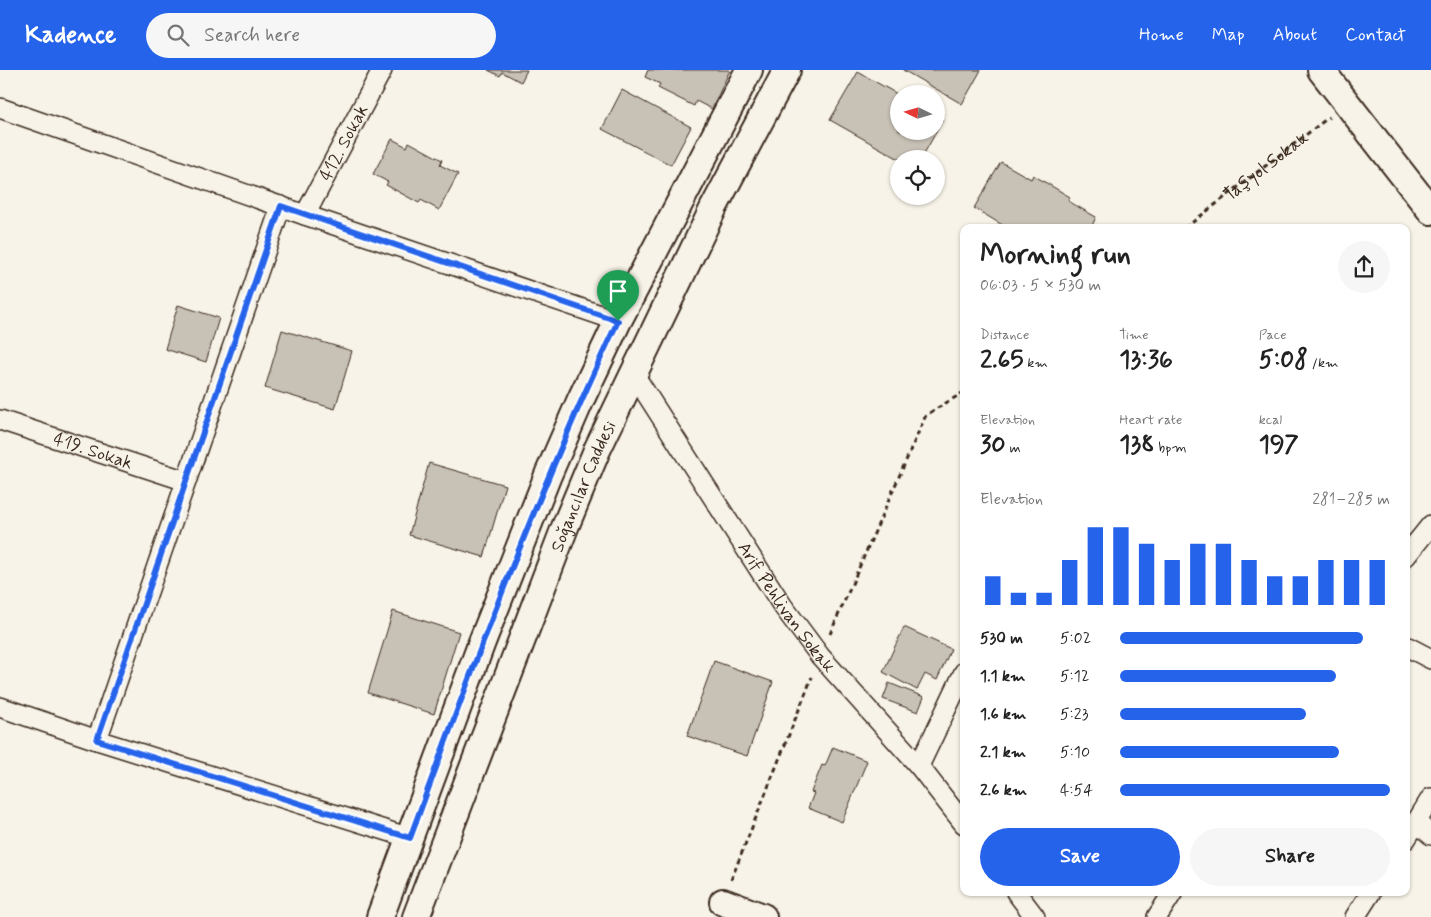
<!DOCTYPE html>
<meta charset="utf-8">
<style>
:root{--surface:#fff;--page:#f6f6f6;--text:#222;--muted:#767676;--accent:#2563eb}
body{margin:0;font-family:Mynerve,sans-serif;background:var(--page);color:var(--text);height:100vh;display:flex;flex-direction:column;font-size:19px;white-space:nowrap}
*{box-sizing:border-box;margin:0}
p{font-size:16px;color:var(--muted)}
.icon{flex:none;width:28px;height:28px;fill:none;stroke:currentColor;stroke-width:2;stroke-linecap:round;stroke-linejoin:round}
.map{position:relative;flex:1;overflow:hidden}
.side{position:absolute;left:960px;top:154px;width:450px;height:672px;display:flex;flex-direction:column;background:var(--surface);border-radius:10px;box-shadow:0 1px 4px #0004}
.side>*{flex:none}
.needle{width:32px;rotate:275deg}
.controls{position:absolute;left:890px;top:15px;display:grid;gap:10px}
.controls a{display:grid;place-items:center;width:55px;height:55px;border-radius:50%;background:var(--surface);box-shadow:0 1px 4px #0004;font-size:25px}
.pin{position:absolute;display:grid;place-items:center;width:42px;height:42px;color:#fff;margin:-51px -21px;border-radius:50% 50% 50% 0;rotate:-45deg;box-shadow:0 0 5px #0007}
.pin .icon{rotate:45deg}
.round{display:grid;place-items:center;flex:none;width:52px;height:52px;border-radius:26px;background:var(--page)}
.summary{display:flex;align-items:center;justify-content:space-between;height:85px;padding:0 20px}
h1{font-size:28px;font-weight:700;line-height:38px}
.figures{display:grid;grid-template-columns:repeat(3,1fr);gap:8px;height:85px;padding:5px 20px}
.figures div{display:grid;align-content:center}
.figures b{font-size:25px;font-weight:700}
.figures small{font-size:14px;font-weight:400}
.figures p{font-size:14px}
.chart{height:140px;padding:10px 20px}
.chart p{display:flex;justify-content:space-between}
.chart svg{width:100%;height:90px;margin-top:5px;stroke:var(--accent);stroke-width:6}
.cta{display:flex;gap:10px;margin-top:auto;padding:10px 20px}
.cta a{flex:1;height:58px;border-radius:30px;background:var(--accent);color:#fff;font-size:20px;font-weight:700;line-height:58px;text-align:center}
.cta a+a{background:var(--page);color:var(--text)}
ul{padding:0 20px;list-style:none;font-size:16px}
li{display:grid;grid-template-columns:80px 60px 1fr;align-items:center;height:38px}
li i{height:12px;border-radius:6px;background:var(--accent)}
header{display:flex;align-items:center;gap:30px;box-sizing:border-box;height:70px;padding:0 25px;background:var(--accent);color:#fff}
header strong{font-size:24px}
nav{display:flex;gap:28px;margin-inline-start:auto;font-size:18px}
.search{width:350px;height:45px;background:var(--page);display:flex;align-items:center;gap:12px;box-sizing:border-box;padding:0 18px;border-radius:28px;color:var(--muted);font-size:19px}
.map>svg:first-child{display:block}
.building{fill:#c8c1b6;stroke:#3b2a1e}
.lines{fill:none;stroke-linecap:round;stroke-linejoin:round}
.street-casing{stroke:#3b2a1e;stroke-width:22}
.secondary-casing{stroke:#3b2a1e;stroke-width:30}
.path{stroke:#3b2a1e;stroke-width:3;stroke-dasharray:5 4;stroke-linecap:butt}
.street{stroke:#f7f3e8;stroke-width:19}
.secondary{stroke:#f7f3e8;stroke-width:26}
.route-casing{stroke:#fff;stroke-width:10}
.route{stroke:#2563eb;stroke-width:6}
.labels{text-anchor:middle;stroke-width:4;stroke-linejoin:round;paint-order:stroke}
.street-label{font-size:18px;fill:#3b2a1e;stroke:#f7f3e8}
</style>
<header>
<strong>Kadence</strong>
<div class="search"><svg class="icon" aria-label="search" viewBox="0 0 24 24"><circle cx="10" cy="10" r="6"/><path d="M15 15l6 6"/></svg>Search here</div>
<nav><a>Home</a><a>Map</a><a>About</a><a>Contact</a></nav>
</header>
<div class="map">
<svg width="1431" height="847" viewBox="0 0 1431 847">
<rect width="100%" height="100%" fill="#f7f3e8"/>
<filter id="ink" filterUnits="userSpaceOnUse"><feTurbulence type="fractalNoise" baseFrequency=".02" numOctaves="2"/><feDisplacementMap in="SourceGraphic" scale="10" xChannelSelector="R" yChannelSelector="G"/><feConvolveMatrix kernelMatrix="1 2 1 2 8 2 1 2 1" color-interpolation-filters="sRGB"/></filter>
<g filter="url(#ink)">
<g class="building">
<polygon points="488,0 527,0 521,12 502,2 500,6"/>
<polygon points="648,0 730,0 712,39 696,31 694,36 658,18 660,14 645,7"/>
<polygon points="903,0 981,0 962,34"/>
<polygon points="858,2 899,25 899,61 936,61 936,46 943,50 921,89 899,89 830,50"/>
<polygon points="622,20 691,57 671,95 602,59"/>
<polygon points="392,69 407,77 409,72 442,90 440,95 458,104 439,140 421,130 419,133 386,115 388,112 373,104"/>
<polygon points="1001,92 1031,109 1033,105 1070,127 1068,131 1096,147 1091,158 1003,158 1004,156 974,138"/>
<polygon points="178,235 219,248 206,292 165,279"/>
<polygon points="282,260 352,281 335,339 265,318"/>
<polygon points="429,393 505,415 484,487 409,465"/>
<polygon points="393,541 459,562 434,644 368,623"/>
<polygon points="904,557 951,579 937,610 925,604 917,620 883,602"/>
<polygon points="714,591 773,612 747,686 687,666"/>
<polygon points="889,613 924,627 918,642 883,629"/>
<polygon points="833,677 867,691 842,752 808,738 814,723 811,722 822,695 825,696"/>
</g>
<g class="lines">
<g class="street-casing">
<g id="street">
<polyline points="0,38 305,145 618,251"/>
<path id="s2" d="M305 145 382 0"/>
<path id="s3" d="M633 303 782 535 820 586 919 696 964 754"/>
<path id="s4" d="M0 350 186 411"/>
<polyline points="1406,486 1431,455"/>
<polyline points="1406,576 1431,589"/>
<polyline points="0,637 97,670 410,768"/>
<polyline points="97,670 281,136"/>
<polyline points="919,696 964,602"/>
<polyline points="1416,752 1431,765"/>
<polyline points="1406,769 1431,728"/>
<polyline points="1016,822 1035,847"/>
<polyline points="1157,847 1173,822"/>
<polyline points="1355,847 1371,822"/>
</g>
</g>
<g class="secondary-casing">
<g id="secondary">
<polyline points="1321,0 1431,141"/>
<polyline points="723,832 763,847"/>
<polyline points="380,847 482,572 548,405 581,329 618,251 749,0"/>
<path id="s5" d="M416 847 565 457 597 380 714 137 787 0"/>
</g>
</g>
<g class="path">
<path id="s1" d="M1185 158 1329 47"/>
<polyline points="830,564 926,345 964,322"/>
<polyline points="731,810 812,607"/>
</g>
<use href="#street" class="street"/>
<use href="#secondary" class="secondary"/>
</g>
</g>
<g class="lines" filter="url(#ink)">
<g class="route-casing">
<path id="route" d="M281 136 618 251C538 419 474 594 410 768L97 670Z"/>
</g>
<use href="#route" class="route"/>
</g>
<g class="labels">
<g class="street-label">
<text dy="6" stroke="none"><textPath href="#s2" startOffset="82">412. Sokak</textPath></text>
<text dy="6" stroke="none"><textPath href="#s1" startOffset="102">Taşyol Sokak</textPath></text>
<text dy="6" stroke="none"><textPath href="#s4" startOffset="98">419. Sokak</textPath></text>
<text dy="6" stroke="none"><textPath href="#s5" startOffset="462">Soğancılar Caddesi</textPath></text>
<text dy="6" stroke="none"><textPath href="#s3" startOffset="280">Arif Pehlivan Sokak</textPath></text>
</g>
</g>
</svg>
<div class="controls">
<a><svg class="needle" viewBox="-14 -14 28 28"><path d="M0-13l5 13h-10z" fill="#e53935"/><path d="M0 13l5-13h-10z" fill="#767676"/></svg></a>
<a><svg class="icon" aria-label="locate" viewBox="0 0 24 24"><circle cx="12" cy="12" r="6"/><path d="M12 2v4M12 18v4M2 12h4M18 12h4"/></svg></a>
</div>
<div class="pin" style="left:618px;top:251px;background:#1e9e55"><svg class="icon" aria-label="arrive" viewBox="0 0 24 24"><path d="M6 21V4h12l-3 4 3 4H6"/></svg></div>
<section class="side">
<div class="summary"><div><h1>Morning run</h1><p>06:03 · 5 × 530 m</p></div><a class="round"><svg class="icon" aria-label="share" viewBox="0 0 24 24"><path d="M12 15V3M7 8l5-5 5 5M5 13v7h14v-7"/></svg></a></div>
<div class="figures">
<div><p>Distance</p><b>2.65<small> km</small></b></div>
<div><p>Time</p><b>13:36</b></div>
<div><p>Pace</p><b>5:08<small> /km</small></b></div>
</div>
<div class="figures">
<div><p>Elevation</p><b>30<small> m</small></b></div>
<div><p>Heart rate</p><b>138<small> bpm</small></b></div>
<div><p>kcal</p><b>197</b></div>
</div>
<div class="chart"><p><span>Elevation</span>281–285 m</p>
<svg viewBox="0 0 160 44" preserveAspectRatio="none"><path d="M5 44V30M15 44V38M25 44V38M35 44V22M45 44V6M55 44V6M65 44V14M75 44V22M85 44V14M95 44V14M105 44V22M115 44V30M125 44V30M135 44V22M145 44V22M155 44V22"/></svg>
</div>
<ul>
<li><b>530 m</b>5:02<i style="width:90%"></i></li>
<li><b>1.1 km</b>5:12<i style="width:80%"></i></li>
<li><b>1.6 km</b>5:23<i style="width:69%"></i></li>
<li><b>2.1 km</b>5:10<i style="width:81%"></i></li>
<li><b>2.6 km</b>4:54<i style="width:100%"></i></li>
</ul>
<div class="cta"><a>Save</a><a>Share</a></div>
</section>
</div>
